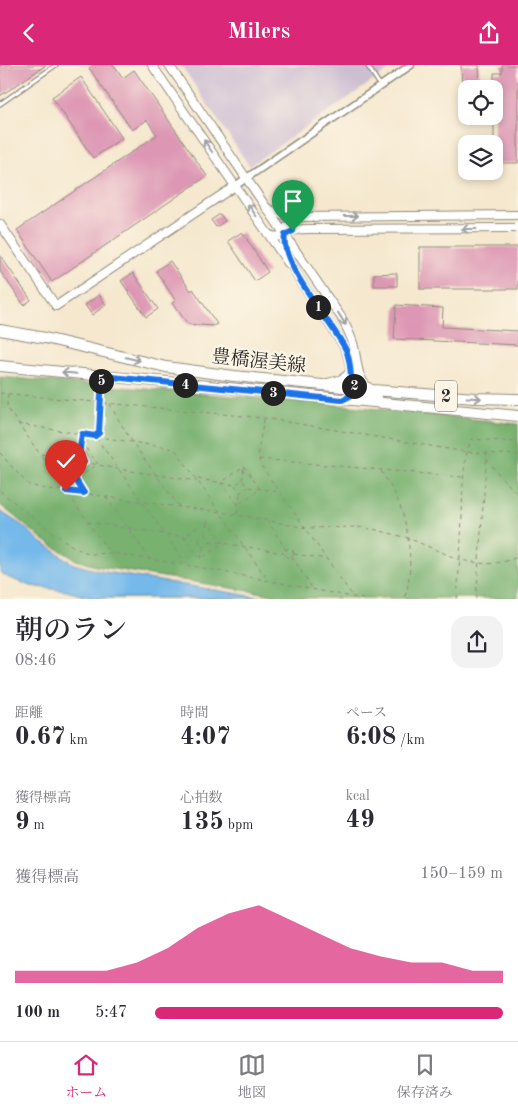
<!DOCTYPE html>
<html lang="ja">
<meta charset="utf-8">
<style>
:root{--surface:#fff;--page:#f2f2f3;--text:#2b2b33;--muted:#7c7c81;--line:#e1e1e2;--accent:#db2777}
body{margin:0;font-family:"Old Standard TT","Noto Serif JP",serif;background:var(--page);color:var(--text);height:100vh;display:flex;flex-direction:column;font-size:19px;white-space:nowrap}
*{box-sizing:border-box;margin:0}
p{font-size:16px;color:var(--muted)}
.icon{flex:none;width:28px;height:28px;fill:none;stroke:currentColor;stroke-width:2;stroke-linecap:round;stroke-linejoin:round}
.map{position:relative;height:534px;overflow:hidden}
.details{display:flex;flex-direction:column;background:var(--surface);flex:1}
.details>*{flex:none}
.tools{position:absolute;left:458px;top:15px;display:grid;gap:10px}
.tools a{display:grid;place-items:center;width:45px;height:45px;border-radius:10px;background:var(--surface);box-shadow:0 2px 8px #0003;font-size:25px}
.pin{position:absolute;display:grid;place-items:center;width:42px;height:42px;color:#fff;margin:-51px -21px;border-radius:50% 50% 50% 0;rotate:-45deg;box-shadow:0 0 5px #0007}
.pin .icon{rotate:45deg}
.km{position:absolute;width:25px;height:25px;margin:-12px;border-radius:50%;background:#222;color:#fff;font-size:14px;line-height:25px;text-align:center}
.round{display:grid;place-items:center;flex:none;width:52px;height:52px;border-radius:15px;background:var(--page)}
.head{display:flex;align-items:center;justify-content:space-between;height:85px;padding:0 15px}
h1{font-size:28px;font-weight:600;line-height:38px}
.stats{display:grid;grid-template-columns:repeat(3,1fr);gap:8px;height:85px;padding:5px 15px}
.stats div{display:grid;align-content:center}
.stats b{font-size:25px;font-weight:600}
.stats small{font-size:14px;font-weight:400}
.stats p{font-size:14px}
.chart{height:140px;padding:10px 15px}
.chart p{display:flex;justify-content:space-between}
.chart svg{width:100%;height:90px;margin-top:5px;fill:var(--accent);opacity:.7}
ul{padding:0 15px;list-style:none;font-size:16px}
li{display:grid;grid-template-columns:80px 60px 1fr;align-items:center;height:38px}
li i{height:12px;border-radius:6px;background:var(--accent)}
header{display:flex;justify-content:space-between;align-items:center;height:65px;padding:0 15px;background:var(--accent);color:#fff;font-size:22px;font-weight:600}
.tab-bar{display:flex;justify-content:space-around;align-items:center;height:70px;border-top:1px solid var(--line);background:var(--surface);font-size:14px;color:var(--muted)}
.tab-bar a{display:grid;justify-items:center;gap:2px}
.tab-bar .active{color:var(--accent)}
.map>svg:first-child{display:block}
.industrial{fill:#cebed2}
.forest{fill:#78b16f;stroke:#526e4d}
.water{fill:#75b9eb;stroke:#50728b}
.building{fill:#dd97b4}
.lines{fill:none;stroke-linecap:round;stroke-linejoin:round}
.service-casing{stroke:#908a7d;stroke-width:5.5}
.minor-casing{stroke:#908a7d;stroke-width:9}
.tertiary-casing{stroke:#908a7d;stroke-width:10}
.primary-casing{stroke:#908a7d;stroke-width:12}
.path{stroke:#908a7d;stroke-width:1;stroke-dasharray:4 4;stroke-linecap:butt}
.service{stroke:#fff;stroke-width:3}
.minor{stroke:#fff;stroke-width:6}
.tertiary{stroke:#fff;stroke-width:8}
.primary{stroke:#fff;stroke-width:10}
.oneway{stroke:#a0a0a0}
.route-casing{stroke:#fff;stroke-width:10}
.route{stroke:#1a73e8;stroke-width:6}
.labels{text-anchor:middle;stroke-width:5;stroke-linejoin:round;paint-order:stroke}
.shield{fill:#fcf5e5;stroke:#6a6863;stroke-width:1}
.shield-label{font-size:18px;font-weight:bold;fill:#2b2b2b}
.street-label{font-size:19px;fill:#2b2b2b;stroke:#fcf5e5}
</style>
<header><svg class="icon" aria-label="back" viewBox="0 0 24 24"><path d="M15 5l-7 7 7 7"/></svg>Milers<svg class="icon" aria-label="share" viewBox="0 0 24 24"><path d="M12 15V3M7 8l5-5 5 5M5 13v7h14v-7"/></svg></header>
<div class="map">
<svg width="518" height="534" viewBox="0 0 518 534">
<rect width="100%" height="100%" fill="#fcf5e5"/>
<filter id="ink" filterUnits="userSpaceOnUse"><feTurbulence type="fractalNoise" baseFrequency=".02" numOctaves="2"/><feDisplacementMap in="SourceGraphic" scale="10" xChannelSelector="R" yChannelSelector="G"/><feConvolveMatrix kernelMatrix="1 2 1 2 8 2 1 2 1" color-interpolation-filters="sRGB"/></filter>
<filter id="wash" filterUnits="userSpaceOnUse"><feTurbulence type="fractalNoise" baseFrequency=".0096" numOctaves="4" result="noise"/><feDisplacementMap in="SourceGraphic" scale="20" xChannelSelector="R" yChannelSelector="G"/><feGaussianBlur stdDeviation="1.12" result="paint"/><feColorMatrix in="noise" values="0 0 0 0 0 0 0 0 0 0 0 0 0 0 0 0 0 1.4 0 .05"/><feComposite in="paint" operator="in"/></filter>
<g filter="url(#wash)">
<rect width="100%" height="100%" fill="#f5e8cf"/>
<polygon class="industrial" points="181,0 396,0 249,101"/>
<polygon class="forest" points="0,312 351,341 518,359 518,533 292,533 95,501 76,495 45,476 0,440"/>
<polygon class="water" points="0,446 23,461 41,477 74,499 99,506 264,533 92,533 66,526 31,521 9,513 0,507"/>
<g id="blocks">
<g class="building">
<polygon points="0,0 46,0 0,31"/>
<polygon points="93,0 114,0 123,13 134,5 207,111 52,217 17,165 157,70 147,55 132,65 89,3"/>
<polygon points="461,0 479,0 480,24 462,24"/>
<polygon points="502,0 518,0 518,98 494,98 494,8 502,8"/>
<polygon points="81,12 122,73 93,93 52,32"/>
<polygon points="220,149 225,156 216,162 211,155"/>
<polygon points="242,167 268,207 255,216 228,176"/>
<rect x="420" y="182" width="98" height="42"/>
<polygon points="0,190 31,235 24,240 0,206"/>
<polygon points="170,196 191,226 193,224 217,259 213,261 188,259 172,238 176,236 156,206"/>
<polygon points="133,208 158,244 146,252 121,216"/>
<polygon points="397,208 397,221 374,221 374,209"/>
<polygon points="99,230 106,240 92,250 85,240"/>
<polygon points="396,240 443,243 442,262 518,266 518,280 394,274"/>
</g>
</g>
</g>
<g filter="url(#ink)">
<use href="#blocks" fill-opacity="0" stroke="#908a7d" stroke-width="1"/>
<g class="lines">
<g class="service-casing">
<g id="service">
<polyline points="367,0 380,20"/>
<polyline points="0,39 56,0"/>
</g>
</g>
<g class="minor-casing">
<polyline id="minor" points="235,121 411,0"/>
</g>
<g class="tertiary-casing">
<g id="tertiary">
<polyline points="152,0 288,198"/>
<path d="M169 0 341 252C346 261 350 269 353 278 358 294 355 317 373 325"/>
<polyline points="269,144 278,149 303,152 518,150"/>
<path d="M303 152C292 153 287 158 285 168 283 196 305 222 319 244 328 257 337 270 345 283 356 306 343 329 377 333"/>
<polyline points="0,159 56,241 235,121"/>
<path d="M268 169C279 176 286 167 296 165 301 164 305 164 309 164L518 163"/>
<path d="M327 318C337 316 345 315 351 305"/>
</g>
</g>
<g class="primary-casing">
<g id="primary">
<polyline points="0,265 45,273 166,302 234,311 373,325 475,333 518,334"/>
<polyline points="0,301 518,351"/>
</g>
</g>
<g class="path">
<polyline points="101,319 99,368 95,371 187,500"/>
<polyline points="0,328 264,353 466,387 518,390"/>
<polyline points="8,329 7,341 10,347 110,488"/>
<path d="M110 339C128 375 155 408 179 441"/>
<path d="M264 354C262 368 256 385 260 399L352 530"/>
<polyline points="18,359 175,384 268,515"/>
<polyline points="82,370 79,390 84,397 77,403 76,415 84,428"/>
<polygon points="81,377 98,399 76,415 59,392"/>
<polyline points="0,388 19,410 29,420 45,424 66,426 180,442 220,447 266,455 305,463 358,462 377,465 408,473 460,495 479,498 487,499 503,497 518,492"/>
<polyline points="41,389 71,395"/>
<polyline points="259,394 462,412"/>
<polyline points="487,394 500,411 518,429"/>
<polyline points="84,397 118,404 197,416"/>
<polygon points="244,401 260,424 238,440 221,418"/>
<polyline points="77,403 71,395 78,390"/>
<path d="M381 406C386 415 393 424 397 433 409 461 415 505 404 534"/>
<polyline points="198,414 235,420 242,415 248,422 280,427"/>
<polyline points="242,415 244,401"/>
<polyline points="235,420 240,428 248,422"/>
<polyline points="0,426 44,461 75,483 91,489 110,488 187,500 363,534"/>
<polyline points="106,432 150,494"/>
<polyline points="237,449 240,428"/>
<polygon points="207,455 223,478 201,494 184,472"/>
<polyline points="267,455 286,485"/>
<polyline points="88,457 198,474 205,469 211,476 284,488"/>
<polyline points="205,469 207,456"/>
<polyline points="198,475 203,482 211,476"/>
<circle cx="289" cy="488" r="4.5"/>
<polyline points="294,489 327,494"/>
<polyline points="292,492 312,523"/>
<polyline points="201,493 203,483"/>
<path d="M457 534C459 506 461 479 462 451 463 425 462 398 471 374L518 377"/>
<polyline points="476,534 487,388"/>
</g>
<use href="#service" class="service"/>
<use href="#minor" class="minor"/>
<use href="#tertiary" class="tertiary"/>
<use href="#primary" class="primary"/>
</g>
<defs><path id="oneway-shaft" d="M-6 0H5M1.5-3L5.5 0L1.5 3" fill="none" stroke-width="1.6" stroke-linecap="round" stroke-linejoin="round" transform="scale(1.25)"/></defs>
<g class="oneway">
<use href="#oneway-shaft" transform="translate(208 81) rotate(-124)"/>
<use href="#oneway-shaft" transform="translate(252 145) rotate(-125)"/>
<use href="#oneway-shaft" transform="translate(351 151)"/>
<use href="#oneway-shaft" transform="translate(469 164) rotate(180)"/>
<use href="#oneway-shaft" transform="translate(342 254) rotate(58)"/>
<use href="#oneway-shaft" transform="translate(133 294) rotate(13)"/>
<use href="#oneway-shaft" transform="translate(69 308) rotate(-174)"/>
<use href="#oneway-shaft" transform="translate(474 333) rotate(3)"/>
</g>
</g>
<g class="lines" filter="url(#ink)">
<g class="route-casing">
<path id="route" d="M66 426 84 428 76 415V403L84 397 79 390 82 369 95 371 99 368 102 311 342 335 350 331 354 323C354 319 352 315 351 311 350 302 350 294 346 285 333 258 279 199 285 170L293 166"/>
</g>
<use href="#route" class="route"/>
</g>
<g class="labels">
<rect class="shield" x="435" y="315.5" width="22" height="31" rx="4"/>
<g class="shield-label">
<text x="446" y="337">2</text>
</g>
<g class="street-label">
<text transform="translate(259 295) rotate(6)" y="7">豊橋渥美線</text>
</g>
</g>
</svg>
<div class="tools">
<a><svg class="icon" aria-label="locate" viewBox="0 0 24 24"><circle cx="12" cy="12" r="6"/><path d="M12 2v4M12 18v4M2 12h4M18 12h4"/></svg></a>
<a><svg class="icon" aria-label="layers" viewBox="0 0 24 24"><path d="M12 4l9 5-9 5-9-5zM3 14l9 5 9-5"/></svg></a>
</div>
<div class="pin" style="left:293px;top:166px;background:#1e9e55"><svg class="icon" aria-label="arrive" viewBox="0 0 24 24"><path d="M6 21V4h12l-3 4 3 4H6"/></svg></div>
<div class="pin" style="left:66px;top:426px;background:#d93025"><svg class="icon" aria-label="check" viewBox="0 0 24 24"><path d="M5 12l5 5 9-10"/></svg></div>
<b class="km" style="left:318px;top:242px">1</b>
<b class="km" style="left:354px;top:321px">2</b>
<b class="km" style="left:273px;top:328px">3</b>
<b class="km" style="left:185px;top:320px">4</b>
<b class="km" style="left:101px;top:316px">5</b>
</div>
<section class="details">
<div class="head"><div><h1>朝のラン</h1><p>08:46</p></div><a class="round"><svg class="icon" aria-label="share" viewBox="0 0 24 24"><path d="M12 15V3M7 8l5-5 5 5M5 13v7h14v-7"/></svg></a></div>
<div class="stats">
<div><p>距離</p><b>0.67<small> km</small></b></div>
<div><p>時間</p><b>4:07</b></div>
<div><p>ペース</p><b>6:08<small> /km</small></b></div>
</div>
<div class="stats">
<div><p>獲得標高</p><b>9<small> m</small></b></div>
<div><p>心拍数</p><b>135<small> bpm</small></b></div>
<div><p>kcal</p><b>49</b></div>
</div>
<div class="chart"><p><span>獲得標高</span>150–159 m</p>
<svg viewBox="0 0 160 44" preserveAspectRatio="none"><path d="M0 44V38L10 38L20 38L30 38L40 34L50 27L60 17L70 10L80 6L90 13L100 20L110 27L120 31L130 34L140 34L150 38L160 38V44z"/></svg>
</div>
<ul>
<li><b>100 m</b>5:47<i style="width:100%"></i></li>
</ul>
</section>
<nav class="tab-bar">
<a class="active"><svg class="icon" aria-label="home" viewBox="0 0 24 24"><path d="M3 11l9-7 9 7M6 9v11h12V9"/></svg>ホーム</a>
<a><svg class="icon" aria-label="map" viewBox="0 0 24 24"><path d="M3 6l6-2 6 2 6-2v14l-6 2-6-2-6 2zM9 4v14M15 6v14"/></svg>地図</a>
<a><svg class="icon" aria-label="saved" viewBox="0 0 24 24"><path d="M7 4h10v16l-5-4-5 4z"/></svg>保存済み</a>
</nav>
